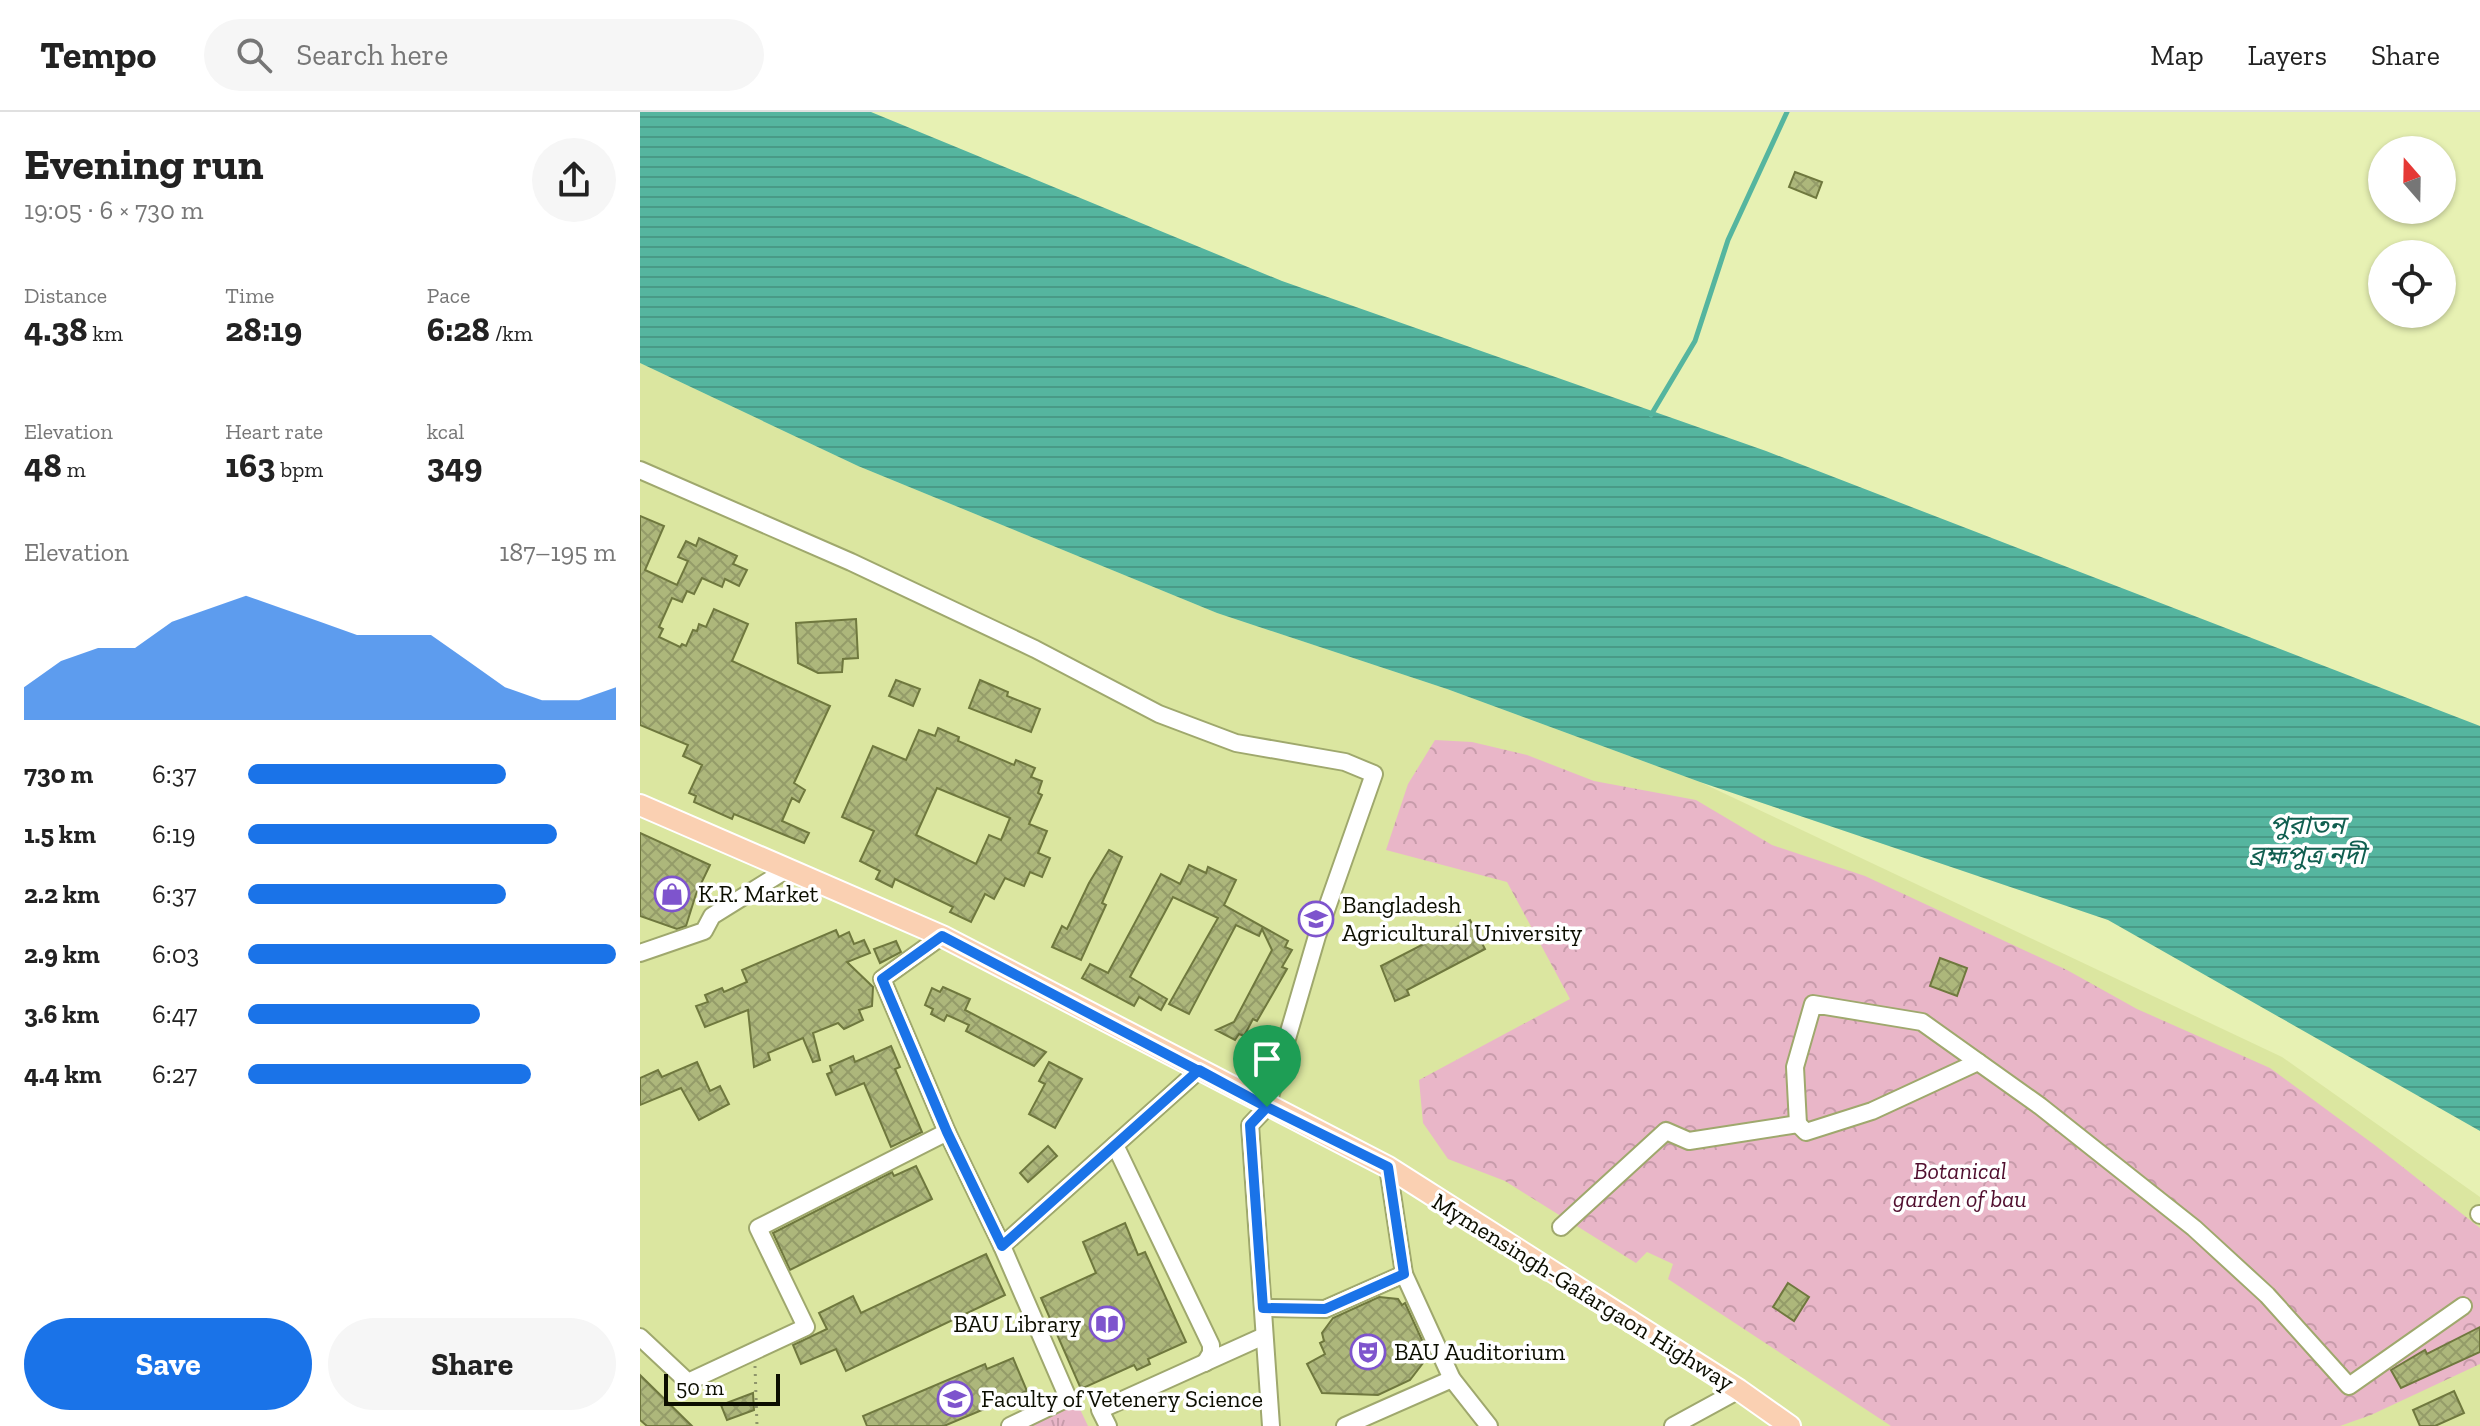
<!DOCTYPE html>
<meta charset="utf-8">
<style>
:root{--surface:#fff;--page:#f6f6f6;--text:#222;--muted:#767676;--line:#e0e0e0;--accent:#1a73e8}
body{margin:0;font-family:"Zilla Slab","Noto Sans Bengali",serif;background:var(--page);color:var(--text);height:100vh;display:flex;flex-direction:column;font-size:30px;white-space:nowrap}
*{box-sizing:border-box;margin:0}
p{font-size:26px;color:var(--muted)}
.icon{flex:none;width:44px;height:44px;fill:none;stroke:currentColor;stroke-width:2;stroke-linecap:round;stroke-linejoin:round}
.map{position:relative;flex:1;overflow:hidden}
.drawer{display:flex;flex-direction:column;background:var(--surface);width:640px}
.drawer>*{flex:none}
.needle{width:52px;rotate:340deg}
.buttons{position:absolute;left:1728px;top:24px;display:grid;gap:16px}
.buttons a{display:grid;place-items:center;width:88px;height:88px;border-radius:50%;background:var(--surface);box-shadow:0 2px 6px #0004;font-size:40px}
.scale{position:absolute;left:24px;bottom:20px;width:116px;box-sizing:border-box;padding-left:8px;border:4px solid #0c0e00;border-top:0;font-size:22px;line-height:28px;white-space:nowrap;color:#0c0e00;-webkit-text-stroke:6px #fff;paint-order:stroke}
.pin{position:absolute;display:grid;place-items:center;width:68px;height:68px;color:#fff;margin:-82px -34px;border-radius:50% 50% 50% 0;rotate:-45deg;box-shadow:0 0 8px #0007}
.pin .icon{rotate:45deg}
.round{display:grid;place-items:center;flex:none;width:84px;height:84px;border-radius:42px;background:var(--page)}
.overview{display:flex;align-items:center;justify-content:space-between;height:136px;padding:0 24px}
h1{font-size:44px;font-weight:700;line-height:60px}
.metrics{display:grid;grid-template-columns:repeat(3,1fr);gap:12px;height:136px;padding:8px 24px}
.metrics div{display:grid;align-content:center}
.metrics b{font-size:34px;font-weight:700}
.metrics small{font-size:22px;font-weight:400}
.metrics p{font-size:22px}
.chart{height:224px;padding:16px 24px}
.chart p{display:flex;justify-content:space-between}
.chart svg{width:100%;height:144px;margin-top:8px;fill:var(--accent);opacity:.7}
.button{display:flex;gap:16px;margin-top:auto;padding:16px 24px}
.button a{flex:1;height:92px;border-radius:48px;background:var(--accent);color:#fff;font-size:32px;font-weight:700;line-height:92px;text-align:center}
.button a+a{background:var(--page);color:var(--text)}
ul{padding:0 24px;list-style:none;font-size:26px}
li{display:grid;grid-template-columns:128px 96px 1fr;align-items:center;height:60px}
li i{height:20px;border-radius:10px;background:var(--accent)}
header{display:flex;align-items:center;gap:48px;box-sizing:border-box;height:112px;padding:0 40px;background:var(--surface);border-bottom:2px solid var(--line)}
header strong{font-size:38px}
nav{display:flex;gap:44px;margin-inline-start:auto;font-size:28px}
.search{width:560px;height:72px;background:var(--page);display:flex;align-items:center;gap:20px;box-sizing:border-box;padding:0 28px;border-radius:44px;color:var(--muted);font-size:30px}
main{display:flex;flex:1;min-height:0}
.map>svg:first-child{display:block}
.built{fill:#dbe6a0}
.grass{fill:url(#grass-tufts)}
.park{fill:url(#park-crowns)}
.water{fill:url(#water-rules)}
.lines{fill:none;stroke-linecap:round;stroke-linejoin:round}
.stream{stroke:#55b59f;stroke-width:5}
.building{fill:url(#building-cross-hatch);stroke:#6f783e;stroke-width:2;fill-rule:evenodd}
.minor-casing{stroke:#9fa86d;stroke-width:20}
.major-casing{stroke:#fff;stroke-width:24}
.path{stroke:#8e956a;stroke-width:3;stroke-dasharray:2 6;stroke-linecap:butt}
.minor{stroke:#fff;stroke-width:16}
.major{stroke:#fad0b2;stroke-width:20}
.route-casing{stroke:#fff;stroke-width:16}
.route{stroke:#1a73e8;stroke-width:10}
.labels{text-anchor:middle;stroke-width:7;stroke-linejoin:round;paint-order:stroke}
.poi-label{font-size:24px;fill:#0c0e00;stroke:#fff;text-anchor:start}
.park-label{font-size:24px;font-style:italic;fill:#500e2e;stroke:#fff}
.street-label{font-size:24px;fill:#0c0e00;stroke:#fff}
.water-label{font-size:26px;font-style:italic;fill:#115f50;stroke:#fff}
</style>
<header>
<strong>Tempo</strong>
<div class="search"><svg class="icon" aria-label="search" viewBox="0 0 24 24"><circle cx="10" cy="10" r="6"/><path d="M15 15l6 6"/></svg>Search here</div>
<nav><a>Map</a><a>Layers</a><a>Share</a></nav>
</header>
<main>
<section class="drawer">
<div class="overview"><div><h1>Evening run</h1><p>19:05 · 6 × 730 m</p></div><a class="round"><svg class="icon" aria-label="share" viewBox="0 0 24 24"><path d="M12 15V3M7 8l5-5 5 5M5 13v7h14v-7"/></svg></a></div>
<div class="metrics">
<div><p>Distance</p><b>4.38<small> km</small></b></div>
<div><p>Time</p><b>28:19</b></div>
<div><p>Pace</p><b>6:28<small> /km</small></b></div>
</div>
<div class="metrics">
<div><p>Elevation</p><b>48<small> m</small></b></div>
<div><p>Heart rate</p><b>163<small> bpm</small></b></div>
<div><p>kcal</p><b>349</b></div>
</div>
<div class="chart"><p><span>Elevation</span>187–195 m</p>
<svg viewBox="0 0 160 44" preserveAspectRatio="none"><path d="M0 44V34L10 26L20 22L30 22L40 14L50 10L60 6L70 10L80 14L90 18L100 18L110 18L120 26L130 34L140 38L150 38L160 34V44z"/></svg>
</div>
<ul>
<li><b>730 m</b>6:37<i style="width:70%"></i></li>
<li><b>1.5 km</b>6:19<i style="width:84%"></i></li>
<li><b>2.2 km</b>6:37<i style="width:70%"></i></li>
<li><b>2.9 km</b>6:03<i style="width:100%"></i></li>
<li><b>3.6 km</b>6:47<i style="width:63%"></i></li>
<li><b>4.4 km</b>6:27<i style="width:77%"></i></li>
</ul>
<div class="button"><a>Save</a><a>Share</a></div>
</section>
<div class="map">
<svg width="1840" height="1314" viewBox="0 0 1840 1314">
<defs>
<pattern id="grass-tufts" width="24" height="20" patternUnits="userSpaceOnUse" patternTransform="scale(2)"><rect width="24" height="20" fill="#e9b6c8"/><path d="M3 7l-1-3M5 7V3M7 7l1-3M15 17l-1-3M17 17v-4M19 17l1-3" fill="none" stroke="#c79baa"/></pattern>
<pattern id="park-crowns" width="20" height="18" patternUnits="userSpaceOnUse" patternTransform="scale(2)"><rect width="20" height="18" fill="#e9b6c8"/><path d="M2 6a3 3 0 1 1 6 0M12 15a3 3 0 1 1 6 0" fill="none" stroke="#c79baa"/></pattern>
<pattern id="water-rules" width="6" height="5" patternUnits="userSpaceOnUse" patternTransform="scale(2)"><rect width="6" height="5" fill="#55b59f"/><path d="M0 2.5h6" fill="none" stroke="#499a87"/></pattern>
<pattern id="building-cross-hatch" width="8" height="8" patternUnits="userSpaceOnUse" patternTransform="scale(2)"><rect width="8" height="8" fill="#adb77b"/><path d="M0 0l8 8M0 8l8-8" fill="none" stroke="#949c69"/></pattern>
</defs>
<rect width="100%" height="100%" fill="#e7f1b3"/>
<polygon class="built" points="0,251 218,354 577,501 807,577 1060,670 1642,945 1840,1085 1840,1314 0,1314"/>
<polygon class="grass" points="437,1291 448,1314 391,1314"/>
<polygon class="park" points="795,628 832,630 887,643 954,669 1056,688 1132,733 1225,764 1427,858 1497,897 1630,956 1736,1034 1840,1116 1840,1252 1731,1303 1700,1314 1251,1314 1028,1167 1033,1152 1007,1140 996,1151 865,1069 808,1047 783,1011 779,968 930,887 867,770 746,738 768,672"/>
<polygon class="water" points="0,0 231,0 642,169 1126,339 1840,614 1840,1019 1468,808 1060,670 807,577 577,501 218,354 0,251"/>
<g class="lines">
<polyline class="stream" points="1011,303 1055,229 1088,128 1147,0"/>
</g>
<g class="building">
<polygon points="1155,60 1182,70 1176,86 1149,75"/>
<polygon points="0,404 24,414 5,458 37,473 48,449 38,445 46,429 56,434 59,426 97,444 93,452 107,458 99,474 85,467 82,475 62,466 54,482 47,479 42,490 32,486 19,515 23,517 19,525 40,535 42,532 46,534 53,518 57,519 59,512 66,515 74,497 108,512 92,549 190,594 154,671 165,678 159,690 152,686 142,709 169,721 164,731 94,702 92,707 54,690 56,684 49,681 62,653 43,644 48,633 0,613"/>
<polygon points="216,507 218,546 203,547 202,560 178,561 158,551 156,511"/>
<polygon points="256,568 280,577 273,594 249,584"/>
<polygon points="340,568 368,580 367,584 400,597 391,620 329,596"/>
<path d="M298 616 319 625 318 629 374 653 376 648 395 656 391 665 402 669 398 681 402 683 389 712 407 719 398 741 410 746 402 765 390 760 384 774 365 766 354 787 345 782 331 810 310 800 313 795 255 767 252 775 236 767 240 759 220 749 234 719 202 705 233 634 266 648 279 618 295 624ZM297 676 370 706 361 728 349 723 336 752 276 723Z"/>
<polygon points="0,721 70,753 56,782 46,814 37,817 0,804"/>
<polygon points="469,738 482,745 462,791 466,793 441,848 412,835 422,814 427,817 449,771"/>
<polygon points="549,753 566,761 568,755 596,768 584,793 648,829 645,835 652,838 642,855 647,857 617,909 613,907 604,924 599,922 595,928 576,918 594,910 632,838 622,817 619,824 596,813 549,902 529,892 578,806 533,785 490,865 527,887 521,898 499,885 494,894 442,866 450,852 468,861 521,762 540,772"/>
<polygon points="830,808 845,837 767,878 769,883 755,889 741,854"/>
<polygon points="196,818 199,825 209,820 214,832 224,828 230,841 207,850 233,875 232,894 219,898 223,908 204,917 198,911 173,921 180,948 173,950 163,926 128,941 130,948 114,955 108,898 65,915 56,894 68,890 65,883 82,876 84,880 107,870 102,858"/>
<polygon points="256,829 261,840 240,851 234,837"/>
<polygon points="1300,846 1327,856 1317,884 1290,874"/>
<polygon points="303,875 330,887 325,898 406,940 394,954 326,919 329,913 307,903 304,909 291,902 293,897 285,893 287,888 292,876 300,880"/>
<polygon points="251,934 260,955 255,957 282,1020 251,1035 224,971 196,983 187,962 192,960 190,954 213,944 215,950"/>
<polygon points="57,950 70,979 80,974 89,992 59,1008 41,976 0,993 0,966 18,958 22,965"/>
<polygon points="409,950 442,967 415,1016 389,1002 405,972 399,969"/>
<polygon points="408,1034 417,1044 388,1070 380,1061"/>
<polygon points="276,1054 292,1087 150,1158 133,1121 252,1060 254,1064"/>
<polygon points="485,1111 498,1143 505,1140 546,1230 508,1247 510,1252 497,1258 494,1253 441,1277 401,1186 456,1161 443,1130"/>
<polygon points="346,1142 365,1183 206,1259 196,1237 161,1252 153,1233 187,1217 179,1201 213,1184 221,1201"/>
<polygon points="1148,1171 1169,1185 1154,1209 1133,1195"/>
<polygon points="739,1185 758,1187 762,1193 765,1191 787,1239 784,1242 786,1247 770,1268 738,1283 682,1281 667,1252 685,1242 680,1231 684,1229 682,1221 693,1206"/>
<polygon points="1840,1215 1840,1240 1761,1276 1751,1258 1785,1238 1787,1242"/>
<polygon points="373,1246 387,1279 304,1314 227,1314 223,1304 345,1252 347,1257"/>
<polygon points="0,1263 52,1314 7,1314 0,1308"/>
<polygon points="1814,1279 1824,1301 1795,1314 1780,1314 1773,1298"/>
<polygon points="113,1281 114,1298 87,1308 81,1293"/>
</g>
<g class="lines">
<g class="minor-casing">
<g id="minor">
<polyline points="0,358 211,450 395,537 519,602 596,631 705,650 734,662 677,824 627,995 610,1013 631,1314"/>
<polyline points="0,841 64,819 72,804 146,758"/>
<polyline points="1158,1012 1166,1020 1232,999 1338,950"/>
<polyline points="307,1020 362,1134 428,1286 370,1314"/>
<polyline points="475,1033 571,1233 571,1241 565,1251"/>
<polyline points="1839,1102 1840,1103"/>
<polyline points="921,1115 1026,1019 1049,1029 1158,1012 1155,955 1173,892 1282,910 1400,994 1554,1116 1627,1183 1709,1274 1823,1194"/>
<polyline points="362,1134 559,958"/>
<polyline points="764,1162 812,1267 849,1314"/>
<polyline points="623,1196 685,1197 764,1162 748,1055"/>
<polyline points="0,1225 48,1270 166,1215 118,1116 307,1020 242,867 302,824"/>
<polyline points="468,1314 460,1298 624,1224"/>
<polyline points="705,1314 812,1267"/>
<polyline points="1033,1314 1099,1278"/>
</g>
</g>
<g class="major-casing">
<polyline id="major" points="0,693 302,824 748,1055 1099,1278 1150,1314"/>
</g>
<polyline class="path" points="115,1254 117,1314"/>
<use href="#minor" class="minor"/>
<use href="#major" class="major"/>
</g>
<g class="lines">
<g class="route-casing">
<polyline id="route" points="627,995 559,958 362,1134 307,1020 242,867 302,824 627,995 610,1013 623,1196 685,1197 764,1162 748,1055 627,995"/>
</g>
<use href="#route" class="route"/>
</g>
<defs>
<g id="shop-ring" transform="scale(1.8)"><circle r="9.5" fill="#fff" stroke="#7e54cd" stroke-width="1.5"/><path d="M-5-2.5h2.3a2.7 3.5 0 0 1 5.4 0H5L5.5 6h-11ZM-1.5-2.5h3a1.5 2.3 0 0 0-3 0Z" fill="#7e54cd"/></g>
<g id="university-ring" transform="scale(1.8)"><circle r="9.5" fill="#fff" stroke="#7e54cd" stroke-width="1.5"/><path d="M0-5L7-2L0 1L-7-2ZM-4 1L0 2.5L4 1V4Q0 6-4 4Z" fill="#7e54cd"/></g>
<g id="library-ring" transform="scale(1.8)"><circle r="9.5" fill="#fff" stroke="#7e54cd" stroke-width="1.5"/><path d="M-6-4Q-3-5.5-.7-3.5V5Q-3 3-6 4ZM6-4Q3-5.5 .7-3.5V5Q3 3 6 4Z" fill="#7e54cd"/></g>
<g id="theatre-ring" transform="scale(1.8)"><circle r="9.5" fill="#fff" stroke="#7e54cd" stroke-width="1.5"/><path d="M-5-5.5Q0-4 5-5.5V0Q5 5 0 6Q-5 5-5 0ZM-3.3-2.5H-1v1.5H-3.3ZM1-2.5H3.3v1.5H1ZM-2.8 1Q0 5.5 2.8 1Z" fill="#7e54cd"/></g>
</defs>
<g fill-rule="evenodd">
<use href="#shop-ring" x="32" y="782"/>
<use href="#university-ring" x="676" y="807"/>
<use href="#library-ring" x="467" y="1212"/>
<use href="#theatre-ring" x="728" y="1240"/>
<use href="#university-ring" x="315" y="1287"/>
</g>
<g class="labels">
<g class="poi-label">
<text x="58" y="790">K.R. Market</text>
<text x="702" y="801">Bangladesh<tspan x="702" dy="28">Agricultural University</tspan></text>
<text x="441" y="1220" text-anchor="end">BAU Library</text>
<text x="754" y="1248">BAU Auditorium</text>
<text x="341" y="1295">Faculty of Vetenery Science</text>
</g>
<g class="park-label">
<text x="1320" y="1067">Botanical<tspan x="1320" dy="28">garden of bau</tspan></text>
</g>
<g class="street-label">
<text transform="translate(943 1180) rotate(32)" y="8">Mymensingh-Gafargaon Highway</text>
</g>
<g class="water-label">
<text x="1667" y="722">পুরাতন<tspan x="1667" dy="30">ব্রহ্মপুত্র নদী</tspan></text>
</g>
</g>
</svg>
<div class="buttons">
<a><svg class="needle" viewBox="-14 -14 28 28"><path d="M0-13l5 13h-10z" fill="#e53935"/><path d="M0 13l5-13h-10z" fill="#767676"/></svg></a>
<a><svg class="icon" aria-label="locate" viewBox="0 0 24 24"><circle cx="12" cy="12" r="6"/><path d="M12 2v4M12 18v4M2 12h4M18 12h4"/></svg></a>
</div>
<div class="scale">50 m</div>
<div class="pin" style="left:627px;top:995px;background:#1e9e55"><svg class="icon" aria-label="arrive" viewBox="0 0 24 24"><path d="M6 21V4h12l-3 4 3 4H6"/></svg></div>
</div>
</main>
